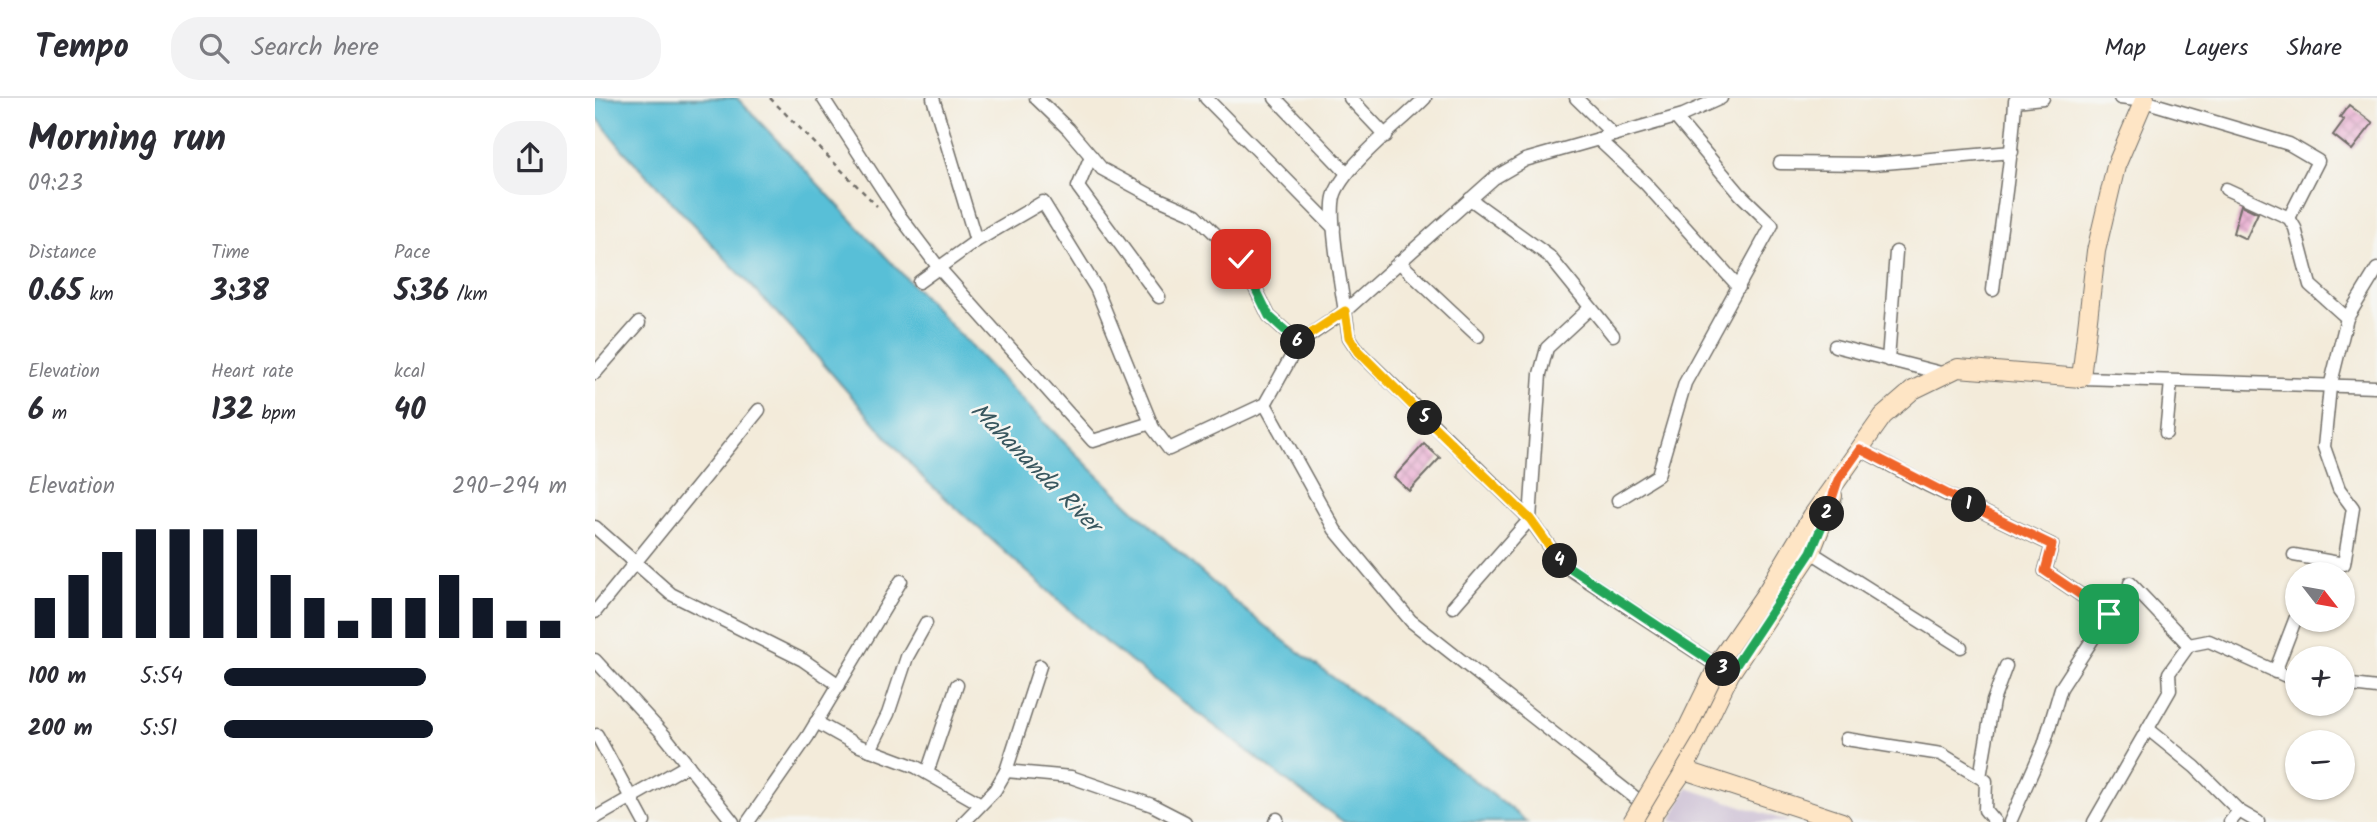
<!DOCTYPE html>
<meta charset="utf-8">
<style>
:root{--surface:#fff;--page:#f2f2f3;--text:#2b2b33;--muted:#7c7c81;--line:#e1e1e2;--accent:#111827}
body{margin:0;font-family:Kalam,sans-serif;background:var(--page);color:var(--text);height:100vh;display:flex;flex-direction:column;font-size:26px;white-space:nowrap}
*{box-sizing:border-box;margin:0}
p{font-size:23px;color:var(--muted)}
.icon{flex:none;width:38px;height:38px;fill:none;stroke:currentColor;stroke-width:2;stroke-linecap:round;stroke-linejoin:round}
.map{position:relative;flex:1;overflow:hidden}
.panel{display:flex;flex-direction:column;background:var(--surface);width:595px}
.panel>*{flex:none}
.needle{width:46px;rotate:121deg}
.fabs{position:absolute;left:1690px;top:464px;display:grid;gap:14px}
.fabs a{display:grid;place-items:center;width:70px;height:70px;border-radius:50%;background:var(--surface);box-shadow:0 2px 5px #0004;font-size:35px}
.pin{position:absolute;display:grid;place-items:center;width:60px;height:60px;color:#fff;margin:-30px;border-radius:14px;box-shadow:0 4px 10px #0006}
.km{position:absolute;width:35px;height:35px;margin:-18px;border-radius:50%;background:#222;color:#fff;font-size:19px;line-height:35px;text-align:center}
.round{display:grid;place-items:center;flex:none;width:74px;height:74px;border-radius:28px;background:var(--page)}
.overview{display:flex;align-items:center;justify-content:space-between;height:119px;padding:0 28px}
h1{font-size:38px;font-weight:600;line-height:52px}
.figures{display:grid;grid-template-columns:repeat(3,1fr);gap:10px;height:119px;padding:7px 28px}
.figures div{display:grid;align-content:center}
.figures b{font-size:30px;font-weight:600}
.figures small{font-size:19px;font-weight:400}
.figures p{font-size:19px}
.chart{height:196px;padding:14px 28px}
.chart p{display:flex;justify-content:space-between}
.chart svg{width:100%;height:126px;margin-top:7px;stroke:var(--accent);stroke-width:6}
ul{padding:0 28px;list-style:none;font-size:23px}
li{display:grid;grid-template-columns:112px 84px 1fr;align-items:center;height:52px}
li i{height:18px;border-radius:9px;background:var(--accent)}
header{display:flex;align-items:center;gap:42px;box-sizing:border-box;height:98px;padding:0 35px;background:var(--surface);border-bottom:2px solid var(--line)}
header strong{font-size:33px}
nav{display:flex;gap:38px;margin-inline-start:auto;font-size:24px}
.search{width:490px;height:63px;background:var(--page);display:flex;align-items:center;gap:18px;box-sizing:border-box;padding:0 24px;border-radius:28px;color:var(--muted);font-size:26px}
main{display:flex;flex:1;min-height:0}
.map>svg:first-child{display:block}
.industrial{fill:#ccbfd4}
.water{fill:#59bfd7;stroke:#427581;stroke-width:2}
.building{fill:url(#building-cross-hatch)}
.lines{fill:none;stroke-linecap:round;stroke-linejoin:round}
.street-casing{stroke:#716e68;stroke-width:15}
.secondary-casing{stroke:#716e68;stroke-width:20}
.path{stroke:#716e68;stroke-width:2.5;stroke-dasharray:5 5;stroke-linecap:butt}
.street{stroke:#fff;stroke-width:12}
.secondary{stroke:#fee5c5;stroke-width:18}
.secondary-bridge-casing{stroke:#716e68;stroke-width:20;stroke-linecap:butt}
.secondary-bridge{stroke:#fee5c5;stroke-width:18}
.split-1-casing{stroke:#fff;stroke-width:14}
.split-2-casing{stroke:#fff;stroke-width:14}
.split-3-casing{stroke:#fff;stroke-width:14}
.split-4-casing{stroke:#fff;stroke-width:14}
.split-5-casing{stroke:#fff;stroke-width:14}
.split-6-casing{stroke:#fff;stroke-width:14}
.split-7-casing{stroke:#fff;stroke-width:14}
.split-1{stroke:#f0652b;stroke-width:9}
.split-2{stroke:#f0652b;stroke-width:9}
.split-3{stroke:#22a559;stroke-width:9}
.split-4{stroke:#22a559;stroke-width:9}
.split-5{stroke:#f5b400;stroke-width:9}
.split-6{stroke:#f5b400;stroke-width:9}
.split-7{stroke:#22a559;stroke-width:9}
.labels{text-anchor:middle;stroke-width:5;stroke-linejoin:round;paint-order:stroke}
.water-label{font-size:24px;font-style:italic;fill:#39575f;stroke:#f6f6f2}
</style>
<header>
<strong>Tempo</strong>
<div class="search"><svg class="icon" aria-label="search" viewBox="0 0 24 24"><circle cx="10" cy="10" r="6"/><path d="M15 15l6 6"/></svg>Search here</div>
<nav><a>Map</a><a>Layers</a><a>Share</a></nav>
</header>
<main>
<section class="panel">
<div class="overview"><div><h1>Morning run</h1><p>09:23</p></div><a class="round"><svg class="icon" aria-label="share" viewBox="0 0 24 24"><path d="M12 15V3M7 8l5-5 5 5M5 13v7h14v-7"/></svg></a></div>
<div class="figures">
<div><p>Distance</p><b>0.65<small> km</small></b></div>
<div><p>Time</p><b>3:38</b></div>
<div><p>Pace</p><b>5:36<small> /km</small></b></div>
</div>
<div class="figures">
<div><p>Elevation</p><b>6<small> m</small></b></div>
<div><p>Heart rate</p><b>132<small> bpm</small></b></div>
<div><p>kcal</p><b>40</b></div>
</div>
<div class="chart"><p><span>Elevation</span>290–294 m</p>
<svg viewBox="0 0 160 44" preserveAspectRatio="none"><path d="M5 44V30M15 44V22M25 44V14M35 44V6M45 44V6M55 44V6M65 44V6M75 44V22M85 44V30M95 44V38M105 44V30M115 44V30M125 44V22M135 44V30M145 44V38M155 44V38"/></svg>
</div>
<ul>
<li><b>100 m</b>5:54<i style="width:59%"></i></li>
<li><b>200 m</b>5:51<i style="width:61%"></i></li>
</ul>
</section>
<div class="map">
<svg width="1782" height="724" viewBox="0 0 1782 724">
<defs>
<pattern id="building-cross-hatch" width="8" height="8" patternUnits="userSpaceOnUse" patternTransform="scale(1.75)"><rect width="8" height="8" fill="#e9a7cf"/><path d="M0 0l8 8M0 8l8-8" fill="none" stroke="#bd88a8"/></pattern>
</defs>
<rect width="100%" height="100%" fill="#f6f6f2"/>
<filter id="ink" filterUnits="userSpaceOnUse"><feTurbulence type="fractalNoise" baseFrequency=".0143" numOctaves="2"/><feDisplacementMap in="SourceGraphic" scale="14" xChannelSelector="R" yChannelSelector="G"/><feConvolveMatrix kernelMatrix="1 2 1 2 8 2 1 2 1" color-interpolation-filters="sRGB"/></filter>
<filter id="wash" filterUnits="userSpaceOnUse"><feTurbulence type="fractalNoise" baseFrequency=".00686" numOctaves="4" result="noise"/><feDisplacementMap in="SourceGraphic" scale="28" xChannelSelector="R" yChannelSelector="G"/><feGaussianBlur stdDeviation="1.57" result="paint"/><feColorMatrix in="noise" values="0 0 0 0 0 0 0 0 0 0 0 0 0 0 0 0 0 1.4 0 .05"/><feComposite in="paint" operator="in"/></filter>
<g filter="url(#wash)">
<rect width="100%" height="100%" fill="#f3ebda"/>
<polygon class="industrial" points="1092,690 1195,724 1076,724"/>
<path class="water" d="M0 0H142C302 168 456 344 631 496 727 578 835 644 932 724H749L705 693 510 544 328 380 210 245 27 51 0 17Z"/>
<g id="blocks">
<g class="building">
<polygon points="1754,7 1778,25 1757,52 1738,37 1749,22 1745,19"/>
<polygon points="1646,107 1663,115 1651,141 1638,135"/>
<polygon points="829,346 845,360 814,393 799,379"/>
</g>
</g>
</g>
<g filter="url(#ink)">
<use href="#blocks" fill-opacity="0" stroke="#716e68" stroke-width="2"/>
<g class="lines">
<g class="street-casing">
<g id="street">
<polyline points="228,0 304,117 344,170 498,343 556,325"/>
<polyline points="338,0 381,143"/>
<polyline points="441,0 473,31 507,71 557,98 601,117 646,161 674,218 704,245"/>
<polyline points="611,0 739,130"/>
<polyline points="680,0 752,75"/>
<polyline points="755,0 791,38"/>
<path d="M830 0C808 23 746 70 739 99 733 123 750 210 754 239L764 254 935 421 967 466 1127 571"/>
<polyline points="981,0 1019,37"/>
<polyline points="1525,0 1549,3 1694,46 1723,63 1694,120"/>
<polyline points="1003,41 1050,85 1144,189"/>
<polyline points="496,58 483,89 564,199"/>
<polyline points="1185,65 1278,66 1417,54"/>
<polyline points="1631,91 1694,120 1700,130 1715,187 1752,220"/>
<polyline points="875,101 954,158 1018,237"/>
<polyline points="804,164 883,238"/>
<polyline points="324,184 381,143 448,104 501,190 558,330 574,351 670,306 704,245 750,213 899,80 930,62 1088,17 1126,0"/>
<path d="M1398 192C1405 129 1417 66 1420 3L1448 0"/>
<polyline points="1240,248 1350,276"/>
<polyline points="1293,262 1301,154"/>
<polyline points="0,275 44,225"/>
<polyline points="1486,280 1782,289"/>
<polyline points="670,306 740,432 816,523 1052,709"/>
<polyline points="1571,335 1576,284"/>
<polyline points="1265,351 1332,387 1457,447 1450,473 1514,516 1466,590 1449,647 1415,724"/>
<polyline points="1023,402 1063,377 1090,285 1177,127 1145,96 1081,20"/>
<polyline points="0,429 76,496 208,562 244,587"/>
<polyline points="1216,454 1366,549"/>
<polyline points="1699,457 1749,466 1758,410 1744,391 1729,349 1735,289 1752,220 1782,171"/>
<polyline points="1535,485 1594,547"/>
<polyline points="858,509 935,421 945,276 952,250 994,211"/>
<polyline points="0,514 164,312"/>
<polyline points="0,562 69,637 138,724"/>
<polyline points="1680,574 1703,514"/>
<polyline points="1748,586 1782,590"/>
<polyline points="221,624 262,647 321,669 386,706"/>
<polyline points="1553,631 1600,669 1644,713 1663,724"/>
<polyline points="2,637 49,724"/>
<polyline points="1251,641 1346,656 1391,683 1390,712 1400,724"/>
<polyline points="275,652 293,616 312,559 331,525"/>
<polyline points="411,673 476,679 557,707 590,724"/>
<polyline points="332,675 362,587"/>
<polyline points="1385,679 1398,603 1411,568"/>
<polyline points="0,720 93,667"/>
<polyline points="153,724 213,638 306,483"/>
<polyline points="369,724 400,692 411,673 445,568"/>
<polyline points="680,724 682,721"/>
<polyline points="1499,724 1575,592 1574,575 1594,547 1614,543 1691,578 1703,580"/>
<polyline points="1635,724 1644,713"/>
</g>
</g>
<g class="secondary-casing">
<g id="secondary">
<polyline points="1171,495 1217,418 1288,318 1318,292 1363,270 1486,280 1501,153 1521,68 1550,0"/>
<polyline points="1089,672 1247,724"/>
<polyline points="1057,724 1059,715 1089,672 1135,576 1216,454 1238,398"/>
</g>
</g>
<polyline class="path" points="175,0 282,108"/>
<use href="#street" class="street"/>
<use href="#secondary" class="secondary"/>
<g class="secondary-bridge-casing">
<polyline id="secondary-bridge" points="1037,724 1090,635 1127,559 1171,495"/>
</g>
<use href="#secondary-bridge" class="secondary-bridge"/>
</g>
</g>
<g class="lines" filter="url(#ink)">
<g class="split-1-casing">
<polyline id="split-1" points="1374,407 1457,447 1450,473 1514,516"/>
</g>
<g class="split-2-casing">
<polyline id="split-2" points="1232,416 1243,382 1265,351 1374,407"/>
</g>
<g class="split-3-casing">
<polyline id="split-3" points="1128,571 1135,576 1216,454 1232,416"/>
</g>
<g class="split-4-casing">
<polyline id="split-4" points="965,463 1128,571"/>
</g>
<g class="split-5-casing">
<polyline id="split-5" points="830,320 935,421 965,463"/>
</g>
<g class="split-6-casing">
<polyline id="split-6" points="703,244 750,213 754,239 764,254 830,320"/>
</g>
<g class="split-7-casing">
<polyline id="split-7" points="646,161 674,218 703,244"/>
</g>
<use href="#split-1" class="split-1"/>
<use href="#split-2" class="split-2"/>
<use href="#split-3" class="split-3"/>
<use href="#split-4" class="split-4"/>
<use href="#split-5" class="split-5"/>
<use href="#split-6" class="split-6"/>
<use href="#split-7" class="split-7"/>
</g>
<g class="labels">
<g class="water-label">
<text transform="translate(441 369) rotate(45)" y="8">Mahananda River</text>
</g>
</g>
</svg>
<div class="fabs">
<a><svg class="needle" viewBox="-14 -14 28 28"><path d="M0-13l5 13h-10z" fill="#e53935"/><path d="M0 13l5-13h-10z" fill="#7c7c81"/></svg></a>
<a>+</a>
<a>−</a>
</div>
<div class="pin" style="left:1514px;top:516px;background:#1e9e55"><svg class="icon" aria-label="arrive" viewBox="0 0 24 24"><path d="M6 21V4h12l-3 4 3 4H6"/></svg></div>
<div class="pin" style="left:646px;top:161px;background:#d93025"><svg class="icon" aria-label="check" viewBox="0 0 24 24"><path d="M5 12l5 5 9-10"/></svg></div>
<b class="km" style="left:1374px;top:407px">1</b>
<b class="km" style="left:1232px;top:416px">2</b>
<b class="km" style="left:1128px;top:571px">3</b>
<b class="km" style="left:965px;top:463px">4</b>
<b class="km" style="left:830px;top:320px">5</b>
<b class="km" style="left:703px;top:244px">6</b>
</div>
</main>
